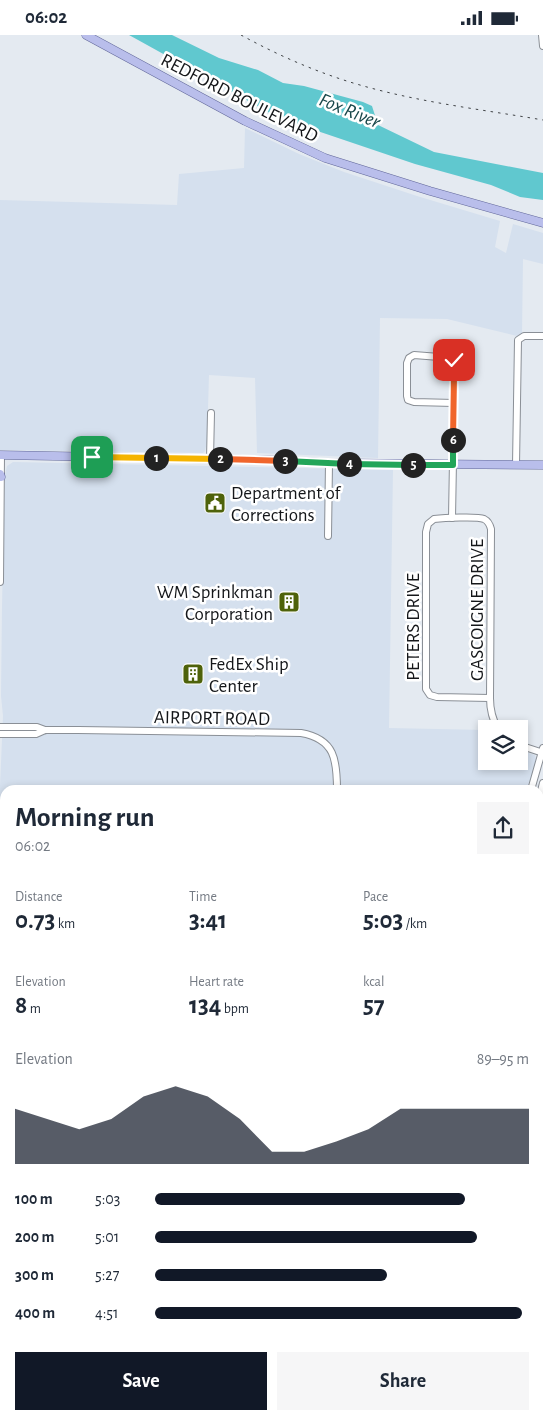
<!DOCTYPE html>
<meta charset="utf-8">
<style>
:root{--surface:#fff;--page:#f6f6f7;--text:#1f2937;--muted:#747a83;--accent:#111827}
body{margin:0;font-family:"Alegreya Sans",sans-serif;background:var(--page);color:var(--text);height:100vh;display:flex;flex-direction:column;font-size:19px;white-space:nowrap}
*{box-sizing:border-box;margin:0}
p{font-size:16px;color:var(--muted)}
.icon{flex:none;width:28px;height:28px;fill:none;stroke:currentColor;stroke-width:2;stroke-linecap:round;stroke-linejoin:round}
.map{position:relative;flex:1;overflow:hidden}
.details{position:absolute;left:0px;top:750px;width:544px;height:635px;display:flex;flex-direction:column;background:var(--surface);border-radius:15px 15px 0 0;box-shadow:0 2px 8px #0003}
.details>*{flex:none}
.controls{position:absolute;left:478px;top:685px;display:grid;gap:10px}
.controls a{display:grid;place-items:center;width:50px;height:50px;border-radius:0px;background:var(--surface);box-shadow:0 2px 8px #0003;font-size:25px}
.pin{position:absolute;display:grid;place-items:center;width:42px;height:42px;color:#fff;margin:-21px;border-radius:10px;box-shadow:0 2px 8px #0006}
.km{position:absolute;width:25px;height:25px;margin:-12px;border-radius:50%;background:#222;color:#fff;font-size:14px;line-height:25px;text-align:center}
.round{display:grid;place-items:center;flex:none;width:52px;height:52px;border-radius:0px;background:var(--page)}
.headline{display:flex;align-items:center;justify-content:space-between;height:85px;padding:0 15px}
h1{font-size:28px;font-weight:700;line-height:38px}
.figures{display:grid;grid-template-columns:repeat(3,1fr);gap:8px;height:85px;padding:5px 15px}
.figures div{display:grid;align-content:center}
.figures b{font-size:25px;font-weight:700}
.figures small{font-size:14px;font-weight:400}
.figures p{font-size:14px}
.chart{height:140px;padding:10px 15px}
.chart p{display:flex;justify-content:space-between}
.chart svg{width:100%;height:90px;margin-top:5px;fill:var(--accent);opacity:.7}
.cta{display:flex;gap:10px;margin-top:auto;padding:10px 15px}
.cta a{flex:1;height:58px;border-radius:0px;background:var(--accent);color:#fff;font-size:20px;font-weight:700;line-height:58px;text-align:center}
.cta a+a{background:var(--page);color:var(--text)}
ul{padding:0 15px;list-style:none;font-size:16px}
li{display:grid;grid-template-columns:80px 60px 1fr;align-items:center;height:38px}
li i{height:12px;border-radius:6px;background:var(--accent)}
.status{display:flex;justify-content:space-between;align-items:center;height:35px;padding:0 25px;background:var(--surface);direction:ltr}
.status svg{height:14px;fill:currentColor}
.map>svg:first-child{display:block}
.built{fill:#d5e0ee}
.grass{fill:#dec7fa}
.water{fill:#60c8cf}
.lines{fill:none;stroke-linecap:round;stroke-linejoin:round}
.minor-casing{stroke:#8a8f96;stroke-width:8}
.major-casing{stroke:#616799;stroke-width:9}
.minor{stroke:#fff;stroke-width:6}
.major{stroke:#b9beeb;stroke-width:8}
.rail{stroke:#3f4245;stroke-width:1;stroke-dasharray:2.5 5;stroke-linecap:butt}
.split-1-casing{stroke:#fff;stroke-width:10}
.split-2-casing{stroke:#fff;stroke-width:10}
.split-3-casing{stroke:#fff;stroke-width:10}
.split-4-casing{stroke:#fff;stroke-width:10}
.split-5-casing{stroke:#fff;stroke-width:10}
.split-6-casing{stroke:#fff;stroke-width:10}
.split-7-casing{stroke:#fff;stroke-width:10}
.split-8-casing{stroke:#fff;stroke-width:10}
.split-1{stroke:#f5b400;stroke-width:6}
.split-2{stroke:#f5b400;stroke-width:6}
.split-3{stroke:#f0652b;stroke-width:6}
.split-4{stroke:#22a559;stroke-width:6}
.split-5{stroke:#22a559;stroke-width:6}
.split-6{stroke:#22a559;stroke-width:6}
.split-7{stroke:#f0652b;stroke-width:6}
.split-8{stroke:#f5b400;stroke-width:6}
.labels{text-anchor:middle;stroke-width:5;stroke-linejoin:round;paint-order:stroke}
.street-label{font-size:19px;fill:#141619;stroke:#fff}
.poi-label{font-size:19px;fill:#141619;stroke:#fff;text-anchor:start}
.water-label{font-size:20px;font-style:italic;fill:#18474a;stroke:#fff}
</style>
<div class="status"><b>06:02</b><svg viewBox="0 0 49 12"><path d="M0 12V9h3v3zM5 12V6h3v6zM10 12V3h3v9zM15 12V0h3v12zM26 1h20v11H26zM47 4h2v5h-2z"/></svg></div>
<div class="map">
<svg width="543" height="1385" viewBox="0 0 543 1385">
<rect width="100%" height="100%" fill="#e4eaf1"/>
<g class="built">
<polygon points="245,93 299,119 344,137 417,161 500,186 495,212 506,218 513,189 543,198 543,229 523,224 522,299 517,301 447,284 380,283 378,423 257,418 255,343 209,340 207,407 205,416 203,418 0,415 0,165 177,170 179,139 244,133"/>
<polygon points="13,427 393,435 389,693 486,695 486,726 519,726 519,715 535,720 536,724 528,755 5,755 5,1010 1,1010 0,751 3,681 1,661 2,571 5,440 7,431"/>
<polygon points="5,1027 5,1380 44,1380 39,1385 5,1385 0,1033 3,1028"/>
<polygon points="543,1245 543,1340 539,1340 539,1246"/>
</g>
<polygon class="grass" points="543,766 543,947 539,947 539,785"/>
<polygon class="water" points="129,0 172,0 219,23 258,35 283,48 304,51 363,67 372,71 378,90 434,117 543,138 543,165 520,162 491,150 415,129 279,83"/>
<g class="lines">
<g class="minor-casing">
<g id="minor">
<polyline points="542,0 543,11"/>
<polygon points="414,320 452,323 454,327 454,368 414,367 408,365 407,361 407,328 409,323"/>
<polyline points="210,424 211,378"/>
<polyline points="516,430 518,305 524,301 543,301"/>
<polyline points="452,483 454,368"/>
<polyline points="328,501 329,428"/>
<polyline points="0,547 1,420"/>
<path d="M490 663 437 662 430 660 426 654V497L428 489 434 484C443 483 477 481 484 484 488 486 490 490 491 494L490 663C490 674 492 684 498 694"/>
<polyline points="0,692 37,692 45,695"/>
<path d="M0 699H36L45 695H78L301 698C335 704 337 725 337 755"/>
<polyline points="519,710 543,718"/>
<polyline points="531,755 543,713"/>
<polyline points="539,764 543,748"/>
<polyline points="0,1014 5,1014"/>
<polyline points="0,1023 5,1024"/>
<polyline points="539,1235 543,1234"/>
<polyline points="539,1243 543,1242"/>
<polyline points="0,1316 1,1385"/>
<polyline points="539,1343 543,1343"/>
<polyline points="136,1380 137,1385"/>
<polyline points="446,1380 446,1385"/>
<polyline points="48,1385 54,1380"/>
<polyline points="101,1385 110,1380"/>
<polyline points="307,1385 308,1380"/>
<polyline points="519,1385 519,1380"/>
<polyline points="529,1385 529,1380"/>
</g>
</g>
<g class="major-casing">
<g id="major">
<polyline points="86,0 245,86 325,123 430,156 543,188"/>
<polyline points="0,420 269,425 329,428 543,430"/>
<polyline points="0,439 1,442"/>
</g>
</g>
<use href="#minor" class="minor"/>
<use href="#major" class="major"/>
<path class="rail" d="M241 0C281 22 323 40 367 52 425 68 485 75 543 85"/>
</g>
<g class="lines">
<g class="split-1-casing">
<polyline id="split-1" points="92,422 156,423"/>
</g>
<g class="split-2-casing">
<polyline id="split-2" points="156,423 220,424"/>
</g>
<g class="split-3-casing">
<polyline id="split-3" points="220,424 285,426"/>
</g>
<g class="split-4-casing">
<polyline id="split-4" points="285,426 349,429"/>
</g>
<g class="split-5-casing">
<polyline id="split-5" points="349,429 413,430"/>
</g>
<g class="split-6-casing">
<polyline id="split-6" points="413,430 453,430 453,405"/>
</g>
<g class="split-7-casing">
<polyline id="split-7" points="453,405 454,341"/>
</g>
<g class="split-8-casing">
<polyline id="split-8" points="454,325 454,341"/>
</g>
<use href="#split-1" class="split-1"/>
<use href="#split-2" class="split-2"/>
<use href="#split-3" class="split-3"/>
<use href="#split-4" class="split-4"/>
<use href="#split-5" class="split-5"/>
<use href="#split-6" class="split-6"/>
<use href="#split-7" class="split-7"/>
<use href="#split-8" class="split-8"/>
</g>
<defs>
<g id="civic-square" transform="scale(1.125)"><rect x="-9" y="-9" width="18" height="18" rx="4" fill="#4e620a" stroke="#fff"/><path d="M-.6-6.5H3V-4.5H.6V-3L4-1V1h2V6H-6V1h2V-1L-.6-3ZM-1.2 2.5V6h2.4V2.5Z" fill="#fff"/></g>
<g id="building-square" transform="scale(1.125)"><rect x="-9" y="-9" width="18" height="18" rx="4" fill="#4e620a" stroke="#fff"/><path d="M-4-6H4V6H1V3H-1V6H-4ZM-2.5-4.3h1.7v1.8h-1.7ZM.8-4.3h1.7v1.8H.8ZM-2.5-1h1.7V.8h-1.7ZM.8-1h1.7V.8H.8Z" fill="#fff"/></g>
</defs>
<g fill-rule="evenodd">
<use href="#civic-square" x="215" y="468"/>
<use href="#building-square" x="289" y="567"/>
<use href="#building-square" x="193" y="639"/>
</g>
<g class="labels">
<g class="street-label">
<text transform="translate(240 62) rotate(27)" y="7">REDFORD BOULEVARD</text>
<text transform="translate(476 575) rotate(-90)" y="7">GASCOIGNE DRIVE</text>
<text transform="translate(412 592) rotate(-90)" y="7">PETERS DRIVE</text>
<text transform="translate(212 682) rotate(1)" y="7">AIRPORT ROAD</text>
</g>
<g class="poi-label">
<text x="231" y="464">Department of<tspan x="231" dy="22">Corrections</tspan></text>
<text x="273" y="563" text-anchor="end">WM Sprinkman<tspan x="273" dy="22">Corporation</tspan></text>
<text x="209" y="635">FedEx Ship<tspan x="209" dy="22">Center</tspan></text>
</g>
<g class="water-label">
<text transform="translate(350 75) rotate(22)" y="7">Fox River</text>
</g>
</g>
</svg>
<div class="controls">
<a><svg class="icon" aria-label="layers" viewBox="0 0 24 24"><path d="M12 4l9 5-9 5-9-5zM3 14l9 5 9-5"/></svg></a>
</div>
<div class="pin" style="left:92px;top:422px;background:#1e9e55"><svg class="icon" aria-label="arrive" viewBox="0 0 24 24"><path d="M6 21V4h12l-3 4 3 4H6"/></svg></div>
<div class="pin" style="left:454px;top:325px;background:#d93025"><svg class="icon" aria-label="check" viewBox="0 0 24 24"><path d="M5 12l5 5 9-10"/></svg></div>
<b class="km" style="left:156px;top:423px">1</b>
<b class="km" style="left:220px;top:424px">2</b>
<b class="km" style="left:285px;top:426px">3</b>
<b class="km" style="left:349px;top:429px">4</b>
<b class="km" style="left:413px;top:430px">5</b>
<b class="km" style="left:453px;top:405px">6</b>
<section class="details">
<div class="headline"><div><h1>Morning run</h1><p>06:02</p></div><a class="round"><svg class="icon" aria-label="share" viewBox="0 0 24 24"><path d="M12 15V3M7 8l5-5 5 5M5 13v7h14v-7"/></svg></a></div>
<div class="figures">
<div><p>Distance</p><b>0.73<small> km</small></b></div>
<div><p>Time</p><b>3:41</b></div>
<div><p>Pace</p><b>5:03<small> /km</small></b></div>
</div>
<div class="figures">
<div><p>Elevation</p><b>8<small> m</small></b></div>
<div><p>Heart rate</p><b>134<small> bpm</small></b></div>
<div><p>kcal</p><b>57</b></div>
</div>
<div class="chart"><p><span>Elevation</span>89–95 m</p>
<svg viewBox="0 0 160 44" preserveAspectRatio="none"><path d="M0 44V17L10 22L20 27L30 22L40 11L50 6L60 11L70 22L80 38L90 38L100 33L110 27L120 17L130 17L140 17L150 17L160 17V44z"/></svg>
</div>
<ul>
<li><b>100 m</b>5:03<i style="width:83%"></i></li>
<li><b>200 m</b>5:01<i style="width:86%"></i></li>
<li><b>300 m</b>5:27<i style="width:62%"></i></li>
<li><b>400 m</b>4:51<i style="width:98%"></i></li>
</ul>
<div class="cta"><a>Save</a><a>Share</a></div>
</section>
</div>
